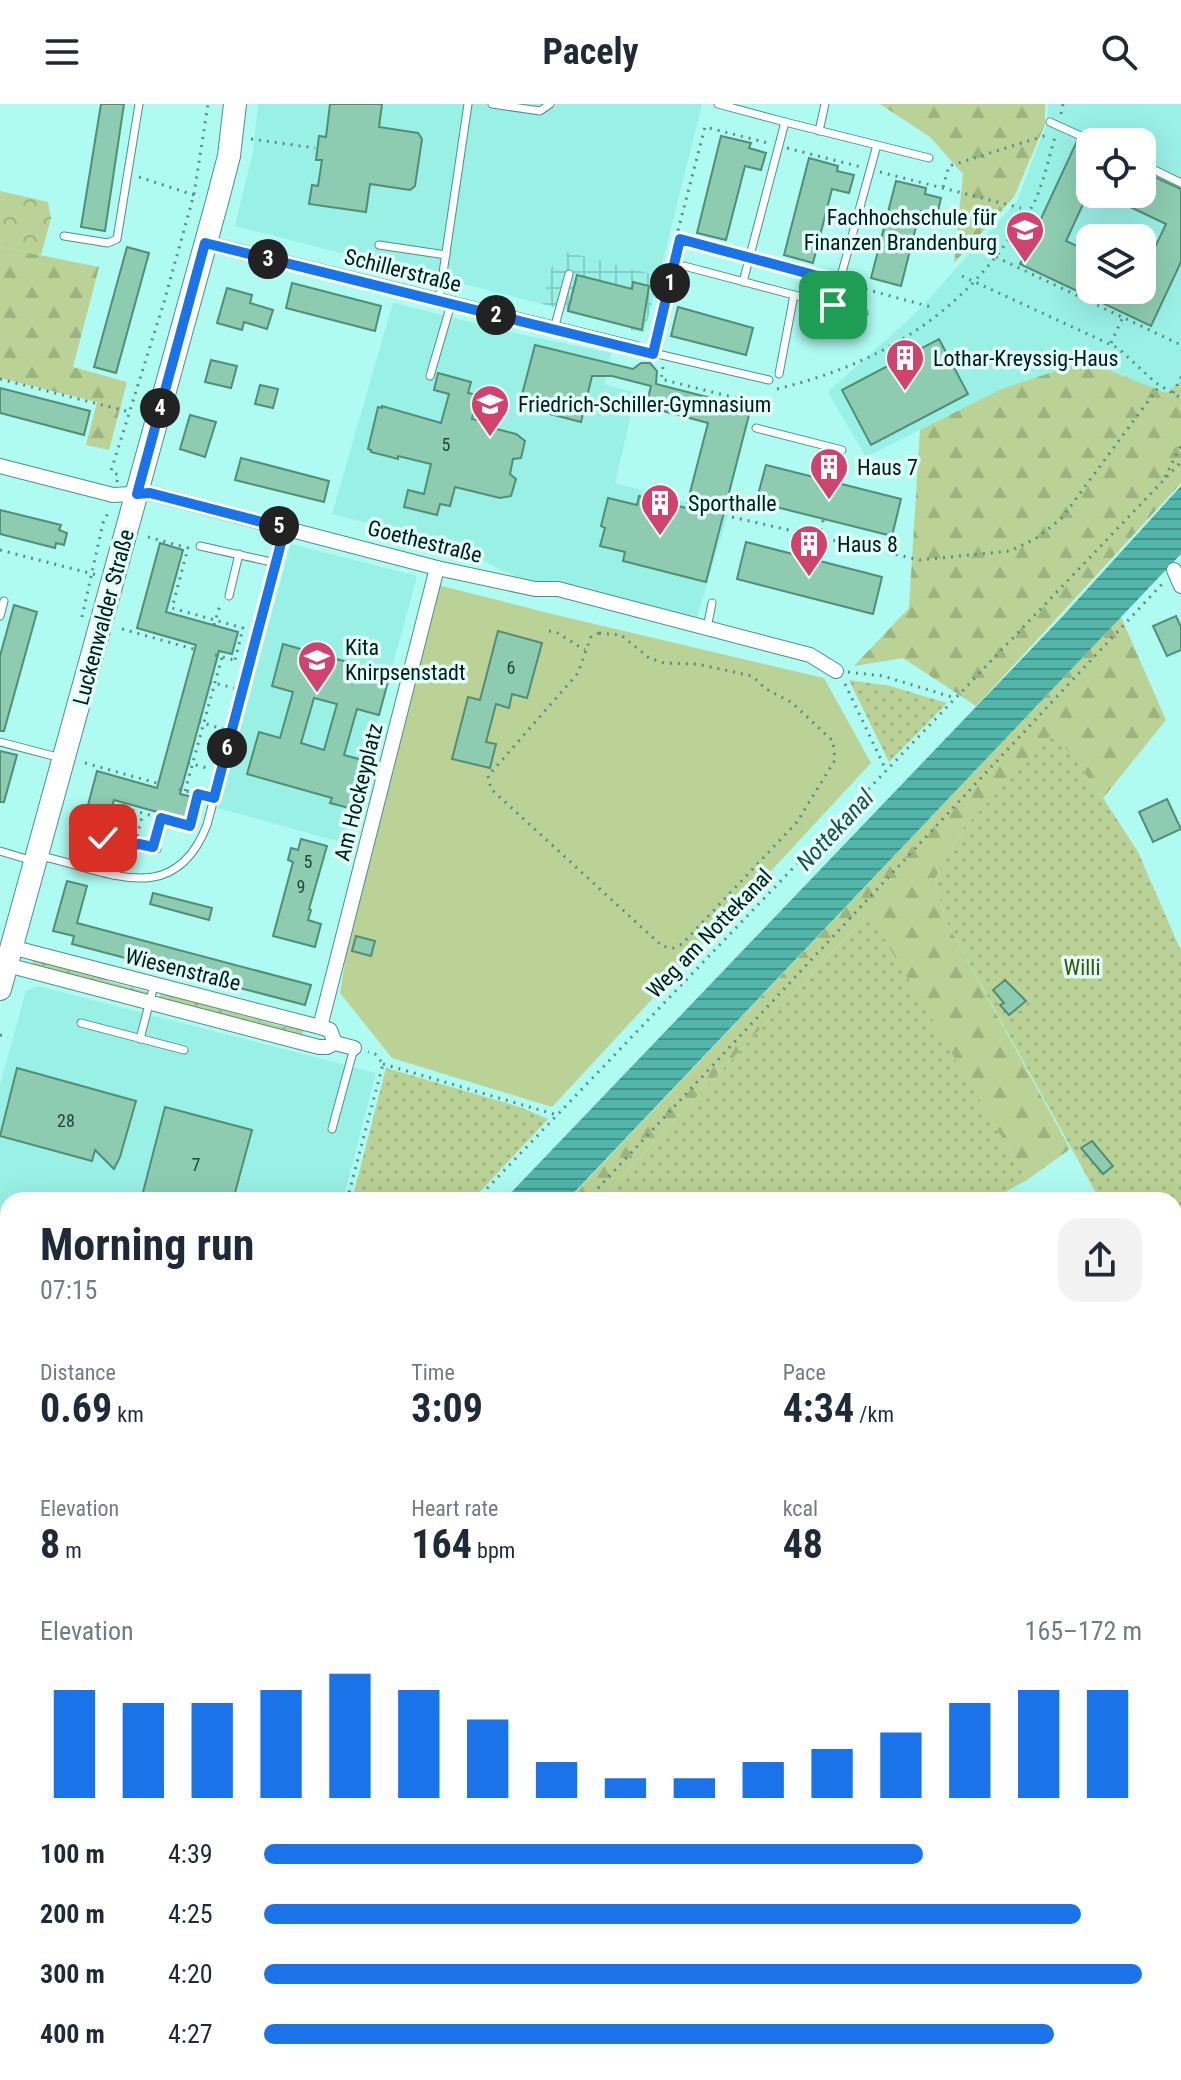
<!DOCTYPE html>
<meta charset="utf-8">
<style>
:root{--surface:#fff;--page:#f2f2f3;--text:#1f2937;--muted:#747a83;--accent:#1a73e8}
body{margin:0;font-family:"Roboto Condensed",sans-serif;background:var(--page);color:var(--text);height:100vh;display:flex;flex-direction:column;font-size:30px;white-space:nowrap}
*{box-sizing:border-box;margin:0}
p{font-size:26px;color:var(--muted)}
.icon{flex:none;width:44px;height:44px;fill:none;stroke:currentColor;stroke-width:2;stroke-linecap:round;stroke-linejoin:round}
.map{position:relative;flex:1;overflow:hidden}
.panel{position:absolute;left:0px;top:1088px;width:1182px;height:888px;display:flex;flex-direction:column;background:var(--surface);border-radius:24px 24px 0 0;box-shadow:0 8px 32px #0002}
.panel>*{flex:none}
.buttons{position:absolute;left:1076px;top:24px;display:grid;gap:16px}
.buttons a{display:grid;place-items:center;width:80px;height:80px;border-radius:16px;background:var(--surface);box-shadow:0 8px 32px #0002;font-size:40px}
.pin{position:absolute;display:grid;place-items:center;width:68px;height:68px;color:#fff;margin:-34px;border-radius:16px;box-shadow:0 4px 12px #0006}
.km{position:absolute;width:40px;height:40px;margin:-20px;border-radius:50%;background:#222;color:#fff;font-size:22px;line-height:40px;text-align:center}
.round{display:grid;place-items:center;flex:none;width:84px;height:84px;border-radius:24px;background:var(--page)}
.summary{display:flex;align-items:center;justify-content:space-between;height:136px;padding:0 40px}
h1{font-size:44px;font-weight:700;line-height:60px}
.figures{display:grid;grid-template-columns:repeat(3,1fr);gap:12px;height:136px;padding:8px 40px}
.figures div{display:grid;align-content:center}
.figures b{font-size:40px;font-weight:700}
.figures small{font-size:22px;font-weight:400}
.figures p{font-size:22px}
.chart{height:224px;padding:16px 40px}
.chart p{display:flex;justify-content:space-between}
.chart svg{width:100%;height:144px;margin-top:8px;stroke:var(--accent);stroke-width:6}
ul{padding:0 40px;list-style:none;font-size:26px}
li{display:grid;grid-template-columns:128px 96px 1fr;align-items:center;height:60px}
li i{height:20px;border-radius:10px;background:var(--accent)}
header{display:flex;justify-content:space-between;align-items:center;height:104px;padding:0 40px;background:var(--surface);font-size:36px;font-weight:700}
.map>svg:first-child{display:block}
.built{fill:#99f0e5;fill-rule:evenodd}
.industrial{fill:url(#industrial-grid)}
.grass{fill:url(#grass-dots)}
.forest{fill:url(#forest-firs)}
.cemetery{fill:url(#cemetery-stones)}
.park{fill:url(#park-crowns)}
.pitch{fill:#bad295}
.water{fill:url(#water-rules)}
.lines{fill:none;stroke-linecap:round;stroke-linejoin:round}
.stream{stroke:#51b5aa;stroke-width:5}
.building{fill:#8dccb1;stroke:#518e75;stroke-width:2;fill-rule:evenodd}
.service-casing{stroke:#48928a;stroke-width:9}
.minor-casing{stroke:#48928a;stroke-width:16}
.secondary-casing{stroke:#48928a;stroke-width:24}
.path{stroke:#5a8d87;stroke-width:3;stroke-dasharray:2 6;stroke-linecap:butt}
.service{stroke:#fff;stroke-width:7}
.minor{stroke:#fff;stroke-width:14}
.secondary{stroke:#fff;stroke-width:22}
.route-casing{stroke:#fff;stroke-width:16}
.route{stroke:#1a73e8;stroke-width:10}
.labels{text-anchor:middle;stroke-width:7;stroke-linejoin:round;paint-order:stroke}
.number-label{font-size:18px;fill:#23463e}
.poi-label{font-size:22px;fill:#001a18;stroke:#e1fef9;text-anchor:start}
.street-label{font-size:22px;fill:#001a18;stroke:#e1fef9}
.park-label{font-size:22px;fill:#394f01;stroke:#e1fef9}
.water-label{font-size:24px;font-style:italic;fill:#204d48;stroke:#e1fef9}
</style>
<header><svg class="icon" aria-label="menu" viewBox="0 0 24 24"><path d="M4 6h16M4 12h16M4 18h16"/></svg>Pacely<svg class="icon" aria-label="search" viewBox="0 0 24 24"><circle cx="10" cy="10" r="6"/><path d="M15 15l6 6"/></svg></header>
<div class="map">
<svg width="1181" height="1976" viewBox="0 0 1181 1976">
<defs>
<pattern id="industrial-grid" width="8" height="8" patternUnits="userSpaceOnUse" patternTransform="scale(2)"><rect width="8" height="8" fill="#99f0e5"/><path d="M0 4h8M4 0v8" fill="none" stroke="#82cdc4"/></pattern>
<pattern id="grass-dots" width="8" height="8" patternUnits="userSpaceOnUse" patternTransform="scale(2)"><rect width="8" height="8" fill="#bad295"/><path d="M2 2h.1M6 6h.1" fill="none" stroke="#9eb480" stroke-width="1.8" stroke-linecap="round"/></pattern>
<pattern id="forest-firs" width="22" height="20" patternUnits="userSpaceOnUse" patternTransform="scale(2)"><rect width="22" height="20" fill="#bad295"/><path d="M5 1l3.5 6h-7zM16 11l3.5 6h-7z" fill="#9eb480"/></pattern>
<pattern id="cemetery-stones" width="16" height="16" patternUnits="userSpaceOnUse" patternTransform="scale(2)"><rect width="16" height="16" fill="#bad295"/><path d="M2 7V4a2 2 0 0 1 4 0v3zM10 15v-3a2 2 0 0 1 4 0v3z" fill="#9eb480"/></pattern>
<pattern id="park-crowns" width="20" height="18" patternUnits="userSpaceOnUse" patternTransform="scale(2)"><rect width="20" height="18" fill="#bad295"/><path d="M2 6a3 3 0 1 1 6 0M12 15a3 3 0 1 1 6 0" fill="none" stroke="#9eb480"/></pattern>
<pattern id="water-rules" width="6" height="5" patternUnits="userSpaceOnUse" patternTransform="scale(2)"><rect width="6" height="5" fill="#51b5aa"/><path d="M0 2.5h6" fill="none" stroke="#419289"/></pattern>
</defs>
<rect width="100%" height="100%" fill="#affaf1"/>
<g class="built">
<polygon points="258,0 702,0 659,172 567,148 563,164 552,162 542,200 235,122 253,47"/>
<path d="M1048 0H1181V278L1166 289 1086 257 1001 285 866 353 828 288 917 208 1017 97 1047 19ZM1090 38H1142V90H1090ZM1090 134H1142V186H1090Z"/>
<polygon points="393,199 514,229 611,249 604,280 636,289 615,379 728,410 697,513 559,482 536,482 445,439 332,410"/>
<polygon points="291,440 417,472 344,739 218,704"/>
<polygon points="38,882 376,969 343,1096 8,1096 8,1114 0,1111 0,981 26,887"/>
<polygon points="0,1365 8,1371 8,1560 0,1551"/>
<polygon points="884,1968 955,1968 945,1976 890,1976"/>
</g>
<polygon class="industrial" points="567,148 659,172 644,229 631,226 631,223 542,200 552,162 563,164"/>
<g class="grass">
<polygon points="849,576 890,582 947,599 889,658"/>
<polygon points="1054,627 1103,694 1138,748 1181,847 1181,1136 1174,1146 1174,1096 1100,1096 948,821 934,776 964,724"/>
<polygon points="870,808 1027,1076 991,1096 600,1096"/>
<polygon points="33,855 104,874 107,877 147,888 148,892 32,862"/>
<polygon points="161,888 284,923 290,921 304,925 301,934 159,896"/>
<polygon points="386,964 520,1003 548,1015 472,1096 352,1096"/>
</g>
<g class="forest">
<polygon points="880,0 1045,0 1045,20 1014,93 954,159 963,70 930,33"/>
<polygon points="0,143 99,163 73,263 127,278 109,346 86,341 97,298 0,274"/>
<polygon points="1086,257 1166,289 1181,277 1181,379 976,602 903,554 854,562 909,504 920,326 1001,285"/>
<polygon points="1121,513 1166,616 1103,694 1054,628 964,724 934,776 948,821 1070,1045 1027,1076 869,809 600,1096 568,1096"/>
</g>
<polygon class="cemetery" points="954,1968 1065,1968 1072,1976 944,1976"/>
<polygon class="park" points="0,87 48,98 51,114 41,151 0,143"/>
<polygon class="pitch" points="434,480 552,510 824,574 871,659 552,1003 392,954 340,889 352,815"/>
<g class="water">
<polygon points="1181,382 1181,450 567,1096 504,1096 1062,513"/>
<polygon points="8,1725 8,1895 0,1868 0,1737"/>
</g>
<g class="lines">
<polyline class="stream" points="0,1959 8,1956"/>
</g>
<g class="building">
<polygon points="101,0 124,0 105,127 81,123"/>
<polygon points="330,0 382,0 379,23 418,29 422,35 415,82 410,86 370,80 366,108 309,100 312,81 318,82 322,56 316,56 319,32 326,33"/>
<polygon points="721,32 751,39 749,44 766,49 761,66 745,62 726,136 697,129"/>
<polygon points="1077,37 1090,43 1090,85 1066,137 1090,148 1090,186 1142,186 1142,171 1166,120 1103,90 1142,90 1142,67 1181,85 1181,158 1151,222 1020,160"/>
<polygon points="809,54 838,62 837,67 854,71 849,89 832,85 813,159 784,151"/>
<polygon points="896,77 926,84 925,90 941,94 937,111 920,107 901,182 871,174"/>
<polygon points="127,143 149,149 116,269 94,263"/>
<polygon points="577,171 632,185 633,178 649,182 642,226 568,207"/>
<polygon points="292,179 381,202 375,227 286,204"/>
<polygon points="227,184 252,191 250,199 273,206 267,225 244,218 242,226 217,219"/>
<polygon points="678,203 753,224 746,251 671,232"/>
<polygon points="939,235 968,290 871,341 842,286"/>
<polygon points="535,241 633,265 641,259 650,259 657,267 656,280 719,296 718,299 750,307 706,478 623,457 625,448 600,442 605,424 601,422 608,394 637,401 639,392 686,404 708,319 652,304 653,299 647,298 651,282 612,272 592,272 581,318 519,302"/>
<polygon points="211,256 237,262 231,284 205,278"/>
<polygon points="438,269 471,278 468,289 478,291 472,315 482,317 481,321 516,330 525,337 521,354 513,355 510,370 516,375 511,392 500,394 455,383 450,402 440,400 437,411 404,403 408,386 424,390 431,360 398,352 398,355 371,348 371,346 368,345 378,303 382,304 382,302 441,319 449,290 434,286"/>
<polygon points="260,281 278,285 273,304 255,300"/>
<polygon points="0,284 90,307 84,331 0,309"/>
<polygon points="190,311 216,318 205,353 180,345"/>
<polygon points="241,354 329,377 324,398 235,376"/>
<polygon points="766,361 901,395 892,432 756,398"/>
<polygon points="0,406 61,421 59,426 67,429 64,441 56,439 55,444 0,430"/>
<polygon points="746,438 882,473 873,510 737,475"/>
<polygon points="160,439 183,446 166,508 238,528 232,550 219,547 180,690 193,693 186,716 114,696 97,756 75,750 97,667 157,684 196,541 137,524"/>
<polygon points="14,501 37,508 4,627 0,627 0,552"/>
<polygon points="1176,512 1181,523 1181,546 1167,552 1153,522"/>
<polygon points="498,527 542,539 527,594 512,590 509,604 496,600 486,638 496,640 490,664 452,655 468,593 480,596"/>
<path d="M283 540 390 570 379 611 357 605 344 651 366 657 353 705 330 699 332 694 247 670 259 628 280 634 293 588 272 582ZM314 594 337 600 324 646 301 639Z"/>
<polygon points="0,647 17,651 4,698 0,698"/>
<polygon points="1167,695 1181,725 1153,738 1139,708"/>
<polygon points="301,735 327,742 309,805 311,806 308,816 321,820 315,843 273,832 293,758 288,756 291,744 298,746"/>
<polygon points="67,777 87,782 77,819 311,881 305,901 72,840 74,832 53,827"/>
<polygon points="153,789 212,804 209,816 150,800"/>
<polygon points="356,832 375,837 371,852 352,847"/>
<polygon points="1005,876 1026,897 1009,911 1000,901 1004,899 993,886"/>
<polygon points="17,964 136,997 120,1053 114,1065 95,1046 92,1057 0,1032"/>
<polygon points="165,1003 252,1026 233,1096 141,1096"/>
<polygon points="1092,1037 1113,1062 1103,1070 1081,1044"/>
</g>
<g class="lines">
<g class="service-casing">
<g id="service">
<polyline points="492,0 540,7 550,0"/>
<polyline points="718,0 785,18"/>
<polyline points="1050,18 1094,38"/>
<polyline points="819,27 825,0"/>
<polyline points="1142,60 1181,79"/>
<polyline points="64,132 108,139 117,135 139,0"/>
<polyline points="379,141 446,151"/>
<polyline points="684,162 794,191"/>
<polyline points="743,178 785,18 877,41"/>
<polyline points="439,196 468,0"/>
<polyline points="833,201 877,41 929,54"/>
<polyline points="554,225 569,170"/>
<polyline points="636,245 769,276"/>
<polyline points="779,270 794,191 864,209"/>
<polyline points="430,272 451,200"/>
<polyline points="756,324 842,346"/>
<polyline points="200,442 276,459"/>
<polyline points="229,492 239,450"/>
<polyline points="0,512 4,497"/>
<polyline points="707,524 712,499"/>
<polyline points="0,638 61,654"/>
<polyline points="0,747 33,757"/>
<path d="M40 752C105 765 173 808 207 721L285 424"/>
<polyline points="114,771 134,741 157,745"/>
<polyline points="81,919 184,946"/>
<polyline points="140,935 154,881"/>
<polyline points="332,1025 354,944"/>
<polyline points="1174,1757 1181,1751"/>
<polyline points="332,1968 332,1976"/>
<polyline points="1073,1968 1080,1976"/>
<polyline points="196,1976 219,1968"/>
<polyline points="980,1976 990,1968"/>
<polyline points="1147,1976 1156,1968"/>
</g>
</g>
<g class="minor-casing">
<g id="minor">
<polyline points="205,139 636,245"/>
<polyline points="0,362 113,391 150,389 437,464 535,485 558,485 810,551 836,567"/>
<polyline points="1174,466 1181,482"/>
<polyline points="11,843 320,923 330,926 335,939"/>
<polyline points="7,861 319,943 327,943 335,939 354,944"/>
<polyline points="320,923 437,464"/>
<polyline points="1174,1172 1181,1163"/>
<polyline points="1174,1869 1181,1863"/>
<polyline points="1174,1922 1181,1930"/>
<polyline points="84,1968 87,1976"/>
<polyline points="464,1968 466,1976"/>
</g>
</g>
<g class="secondary-casing">
<g id="secondary">
<polyline points="0,885 217,98 229,52 235,0"/>
<polyline points="1174,1558 1181,1552"/>
<polyline points="0,1919 8,1944"/>
<polyline points="17,1968 21,1976"/>
<polyline points="680,1976 692,1968"/>
</g>
</g>
<g class="path">
<polyline points="1061,10 1063,0"/>
<polyline points="251,35 315,44"/>
<polyline points="787,44 861,63"/>
<polyline points="880,68 1021,104"/>
<polyline points="139,73 200,93"/>
<polyline points="943,83 949,62 1047,31"/>
<polyline points="738,151 676,134 705,23 768,39"/>
<polyline points="996,153 1181,241"/>
<polyline points="676,155 680,135"/>
<polyline points="761,157 827,175"/>
<polyline points="962,172 1118,244 1156,279 1181,294"/>
<polyline points="850,181 931,203"/>
<polyline points="1111,239 1123,213"/>
<polyline points="655,241 673,166"/>
<polyline points="663,263 661,275 763,301"/>
<polyline points="0,275 130,308"/>
<path d="M777 285C875 261 953 216 1011 132 1019 121 1029 109 1035 97 1044 77 1049 53 1055 33"/>
<polyline points="1173,289 1181,273"/>
<polyline points="1165,373 1181,341"/>
<polyline points="117,378 118,371 111,367 164,198 194,90 208,0"/>
<polyline points="732,413 920,456 1010,447 1035,435 1061,415 1160,281"/>
<polyline points="148,433 188,444 172,504 243,524 235,556"/>
<polyline points="0,446 97,471"/>
<polyline points="813,457 824,413"/>
<polyline points="82,513 103,419 110,405"/>
<polyline points="214,521 221,498"/>
<polyline points="122,525 197,546"/>
<polyline points="549,527 556,528 585,546"/>
<polygon points="599,529 621,531 649,554 664,559 697,560 752,572 766,585 791,598 833,637 835,656 797,718 682,840 673,844 662,842 491,685 488,672 578,569 591,533"/>
<polyline points="215,551 234,556"/>
<polyline points="848,568 883,572 955,594"/>
<polyline points="210,578 234,584"/>
<polyline points="845,580 886,666"/>
<polyline points="199,618 223,625"/>
<polyline points="85,659 160,680"/>
<polyline points="188,659 211,665"/>
<polyline points="179,685 198,690"/>
<polyline points="185,687 222,553"/>
<polyline points="137,732 143,709"/>
<polyline points="155,733 162,710"/>
<polyline points="103,734 123,740"/>
<polyline points="102,756 117,702 190,722 198,690"/>
<polyline points="0,931 8,933"/>
<polyline points="383,960 557,1011"/>
<polyline points="347,1096 383,960 375,950 368,948"/>
<polyline points="476,1096 1181,358"/>
<polyline points="587,1096 1163,479"/>
<polyline points="0,1580 8,1573"/>
<polyline points="734,1968 737,1976"/>
</g>
<use href="#service" class="service"/>
<use href="#minor" class="minor"/>
<use href="#secondary" class="secondary"/>
</g>
<g class="lines">
<g class="route-casing">
<polyline id="route" points="103,734 133,742 139,740 153,743 161,714 190,722 198,690 214,694 285,424 150,389 137,390 205,139 653,250 680,135 840,178 833,201"/>
</g>
<use href="#route" class="route"/>
</g>
<defs>
<g id="university-pin" transform="scale(2)"><path d="M0 17L-7.5 6A9.5 9.5 0 1 1 7.5 6Z" fill="#d1436e" stroke="#e1fef9"/><path d="M0-5L7-2L0 1L-7-2ZM-4 1L0 2.5L4 1V4Q0 6-4 4Z" fill="#fff"/></g>
<g id="building-pin" transform="scale(2)"><path d="M0 17L-7.5 6A9.5 9.5 0 1 1 7.5 6Z" fill="#d1436e" stroke="#e1fef9"/><path d="M-4-6H4V6H1V3H-1V6H-4ZM-2.5-4.3h1.7v1.8h-1.7ZM.8-4.3h1.7v1.8H.8ZM-2.5-1h1.7V.8h-1.7ZM.8-1h1.7V.8H.8Z" fill="#fff"/></g>
<g id="school-pin" transform="scale(2)"><path d="M0 17L-7.5 6A9.5 9.5 0 1 1 7.5 6Z" fill="#d1436e" stroke="#e1fef9"/><path d="M0-5L7-2L0 1L-7-2ZM-4 1L0 2.5L4 1V4Q0 6-4 4Z" fill="#fff"/></g>
</defs>
<g fill-rule="evenodd">
<use href="#university-pin" x="1025" y="126"/>
<use href="#building-pin" x="905" y="254"/>
<use href="#school-pin" x="490" y="300"/>
<use href="#building-pin" x="829" y="363"/>
<use href="#building-pin" x="660" y="399"/>
<use href="#building-pin" x="809" y="440"/>
<use href="#school-pin" x="317" y="556"/>
</g>
<g class="labels">
<g class="number-label">
<text x="446" y="347">5</text>
<text x="511" y="570">6</text>
<text x="308" y="764">5</text>
<text x="301" y="789">9</text>
<text x="66" y="1023">28</text>
<text x="196" y="1067">7</text>
</g>
<g class="poi-label">
<text x="997" y="121" text-anchor="end">Fachhochschule für<tspan x="997" dy="25">Finanzen Brandenburg</tspan></text>
<text x="933" y="262">Lothar-Kreyssig-Haus</text>
<text x="518" y="308">Friedrich-Schiller-Gymnasium</text>
<text x="857" y="371">Haus 7</text>
<text x="688" y="407">Sporthalle</text>
<text x="837" y="448">Haus 8</text>
<text x="345" y="551">Kita<tspan x="345" dy="25">Knirpsenstadt</tspan></text>
</g>
<g class="street-label">
<text transform="translate(403 166) rotate(14)" y="8">Schillerstraße</text>
<text transform="translate(425 437) rotate(14)" y="8">Goethestraße</text>
<text transform="translate(103 513) rotate(-75)" y="8">Luckenwalder Straße</text>
<text transform="translate(358 688) rotate(-76)" y="8">Am Hockeyplatz</text>
<text transform="translate(709 829) rotate(-46)" y="8">Weg am Nottekanal</text>
<text transform="translate(183 865) rotate(14)" y="8">Wiesenstraße</text>
</g>
<g class="park-label">
<text x="1082" y="871">Willi</text>
</g>
<g class="water-label">
<text transform="translate(835 726) rotate(-47)" y="8">Nottekanal</text>
</g>
</g>
</svg>
<div class="buttons">
<a><svg class="icon" aria-label="locate" viewBox="0 0 24 24"><circle cx="12" cy="12" r="6"/><path d="M12 2v4M12 18v4M2 12h4M18 12h4"/></svg></a>
<a><svg class="icon" aria-label="layers" viewBox="0 0 24 24"><path d="M12 4l9 5-9 5-9-5zM3 14l9 5 9-5"/></svg></a>
</div>
<div class="pin" style="left:833px;top:201px;background:#1e9e55"><svg class="icon" aria-label="arrive" viewBox="0 0 24 24"><path d="M6 21V4h12l-3 4 3 4H6"/></svg></div>
<div class="pin" style="left:103px;top:734px;background:#d93025"><svg class="icon" aria-label="check" viewBox="0 0 24 24"><path d="M5 12l5 5 9-10"/></svg></div>
<b class="km" style="left:670px;top:179px">1</b>
<b class="km" style="left:496px;top:211px">2</b>
<b class="km" style="left:268px;top:155px">3</b>
<b class="km" style="left:160px;top:304px">4</b>
<b class="km" style="left:279px;top:422px">5</b>
<b class="km" style="left:227px;top:644px">6</b>
<section class="panel">
<div class="summary"><div><h1>Morning run</h1><p>07:15</p></div><a class="round"><svg class="icon" aria-label="share" viewBox="0 0 24 24"><path d="M12 15V3M7 8l5-5 5 5M5 13v7h14v-7"/></svg></a></div>
<div class="figures">
<div><p>Distance</p><b>0.69<small> km</small></b></div>
<div><p>Time</p><b>3:09</b></div>
<div><p>Pace</p><b>4:34<small> /km</small></b></div>
</div>
<div class="figures">
<div><p>Elevation</p><b>8<small> m</small></b></div>
<div><p>Heart rate</p><b>164<small> bpm</small></b></div>
<div><p>kcal</p><b>48</b></div>
</div>
<div class="chart"><p><span>Elevation</span>165–172 m</p>
<svg viewBox="0 0 160 44" preserveAspectRatio="none"><path d="M5 44V11M15 44V15M25 44V15M35 44V11M45 44V6M55 44V11M65 44V20M75 44V33M85 44V38M95 44V38M105 44V33M115 44V29M125 44V24M135 44V15M145 44V11M155 44V11"/></svg>
</div>
<ul>
<li><b>100 m</b>4:39<i style="width:75%"></i></li>
<li><b>200 m</b>4:25<i style="width:93%"></i></li>
<li><b>300 m</b>4:20<i style="width:100%"></i></li>
<li><b>400 m</b>4:27<i style="width:90%"></i></li>
</ul>
</section>
</div>
